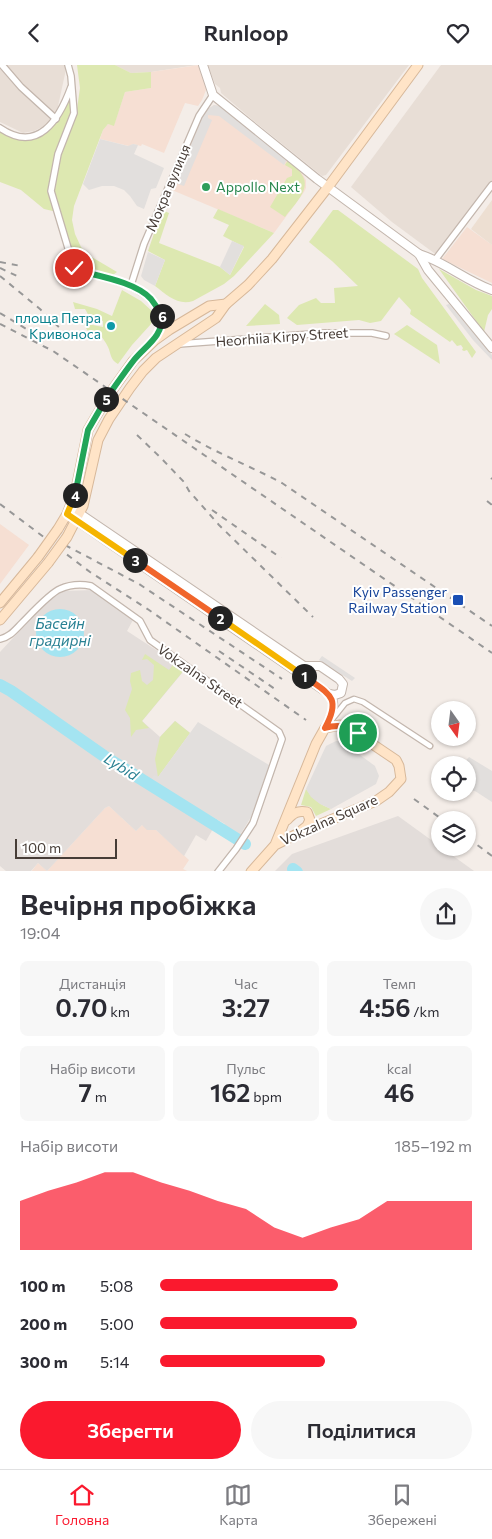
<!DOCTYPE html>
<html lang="uk">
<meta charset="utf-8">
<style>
:root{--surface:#fff;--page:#f7f7f7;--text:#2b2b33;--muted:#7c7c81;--line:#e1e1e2;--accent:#fa192e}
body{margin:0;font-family:Commissioner,sans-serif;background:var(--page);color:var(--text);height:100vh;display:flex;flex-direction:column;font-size:19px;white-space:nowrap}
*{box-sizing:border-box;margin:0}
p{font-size:16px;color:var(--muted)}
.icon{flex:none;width:28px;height:28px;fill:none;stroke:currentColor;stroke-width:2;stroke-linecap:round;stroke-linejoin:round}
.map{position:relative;height:806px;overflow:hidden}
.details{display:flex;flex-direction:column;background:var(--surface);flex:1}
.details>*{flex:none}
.needle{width:32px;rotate:166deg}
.tools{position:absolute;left:431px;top:636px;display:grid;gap:10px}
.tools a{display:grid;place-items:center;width:45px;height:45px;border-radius:50%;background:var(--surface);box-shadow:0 1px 4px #0004;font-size:25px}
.scale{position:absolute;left:15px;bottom:12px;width:102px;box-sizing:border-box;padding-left:5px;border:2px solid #473d37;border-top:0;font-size:14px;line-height:18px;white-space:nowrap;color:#473d37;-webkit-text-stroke:4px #fff;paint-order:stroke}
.pin{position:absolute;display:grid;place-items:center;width:42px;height:42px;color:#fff;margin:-21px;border:2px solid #fff;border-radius:50%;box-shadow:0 1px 5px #0007}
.km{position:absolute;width:25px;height:25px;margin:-12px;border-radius:50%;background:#222;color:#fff;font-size:14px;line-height:25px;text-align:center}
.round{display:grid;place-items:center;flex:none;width:52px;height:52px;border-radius:26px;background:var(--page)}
.head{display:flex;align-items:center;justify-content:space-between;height:85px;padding:0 20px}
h1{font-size:28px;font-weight:600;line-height:38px}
.metrics{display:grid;grid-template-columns:repeat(3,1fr);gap:8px;height:85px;padding:5px 20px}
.metrics div{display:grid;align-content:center;border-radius:8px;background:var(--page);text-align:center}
.metrics b{font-size:25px;font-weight:600}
.metrics small{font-size:14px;font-weight:400}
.metrics p{font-size:14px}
.chart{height:140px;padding:10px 20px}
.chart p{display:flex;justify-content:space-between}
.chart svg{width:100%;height:90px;margin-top:5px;fill:var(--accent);opacity:.7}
.button{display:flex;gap:10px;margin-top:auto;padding:10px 20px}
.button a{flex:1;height:58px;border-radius:30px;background:var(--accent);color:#fff;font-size:20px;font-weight:600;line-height:58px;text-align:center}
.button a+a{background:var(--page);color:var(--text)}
ul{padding:0 20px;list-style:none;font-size:16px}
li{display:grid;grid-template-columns:80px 60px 1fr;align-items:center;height:38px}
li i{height:12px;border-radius:6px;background:var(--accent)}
header{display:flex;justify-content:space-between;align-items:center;height:65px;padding:0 20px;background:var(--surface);font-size:22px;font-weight:600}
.menu{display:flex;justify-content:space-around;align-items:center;height:70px;border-top:1px solid var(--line);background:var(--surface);font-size:14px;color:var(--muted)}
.menu a{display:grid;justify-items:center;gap:2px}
.menu .selected{color:var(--accent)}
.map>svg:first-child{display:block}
.residential{fill:#e8ded6}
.commercial{fill:#f6dfd3}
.industrial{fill:#e3ddda}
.education{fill:#eddfd2}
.green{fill:#dde8b1}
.parking{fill:#e2dfdd}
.water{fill:#a4e4f1}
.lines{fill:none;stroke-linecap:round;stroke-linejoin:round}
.river{stroke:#a4e4f1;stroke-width:12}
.pedestrian-casing{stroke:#c3b6ad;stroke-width:7}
.minor-casing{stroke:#c3b6ad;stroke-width:8}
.tertiary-casing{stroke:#c3b6ad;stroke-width:10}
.secondary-casing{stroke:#d7b89a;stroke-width:11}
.pedestrian{stroke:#fff;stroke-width:4.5}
.minor{stroke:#fff;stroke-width:5.5}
.tertiary{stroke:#fff;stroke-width:8}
.secondary{stroke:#ffe4c7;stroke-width:9}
.rail{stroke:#979797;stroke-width:2;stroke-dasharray:6 6;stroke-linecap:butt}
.secondary-bridge-casing{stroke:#d7b89a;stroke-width:11;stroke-linecap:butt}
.secondary-bridge{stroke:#ffe4c7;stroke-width:9}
.split-1-casing{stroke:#fff;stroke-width:10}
.split-2-casing{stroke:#fff;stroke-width:10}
.split-3-casing{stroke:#fff;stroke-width:10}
.split-4-casing{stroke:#fff;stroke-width:10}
.split-5-casing{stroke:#fff;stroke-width:10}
.split-6-casing{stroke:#fff;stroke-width:10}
.split-7-casing{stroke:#fff;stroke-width:10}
.split-1{stroke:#f0652b;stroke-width:6}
.split-2{stroke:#f5b400;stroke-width:6}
.split-3{stroke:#f0652b;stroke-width:6}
.split-4{stroke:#f5b400;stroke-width:6}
.split-5{stroke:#22a559;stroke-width:6}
.split-6{stroke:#22a559;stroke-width:6}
.split-7{stroke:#22a559;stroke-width:6}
.leisure-dot{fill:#2e9e5b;stroke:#fff;stroke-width:2}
.culture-dot{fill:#0f9aa8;stroke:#fff;stroke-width:2}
.transit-dot{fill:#1a4fb4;stroke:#fff;stroke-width:2}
.labels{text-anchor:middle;stroke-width:4;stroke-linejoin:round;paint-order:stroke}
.leisure-label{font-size:14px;fill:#27864d;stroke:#fff;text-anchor:start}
.street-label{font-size:14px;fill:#473d37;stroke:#fff}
.culture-label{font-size:14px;fill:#0d838f;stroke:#fff;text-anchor:end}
.transit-label{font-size:14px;fill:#164399;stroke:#fff;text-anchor:end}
.water-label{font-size:15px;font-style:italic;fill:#298193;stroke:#fff}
</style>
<header><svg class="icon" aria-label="back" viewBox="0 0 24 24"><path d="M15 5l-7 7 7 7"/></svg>Runloop<svg class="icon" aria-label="heart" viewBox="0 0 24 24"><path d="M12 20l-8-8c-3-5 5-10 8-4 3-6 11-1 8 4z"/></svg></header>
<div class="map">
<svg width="492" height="807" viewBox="0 0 492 807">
<rect width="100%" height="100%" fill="#f4ede8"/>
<g class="residential">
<polygon points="0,0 66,0 65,9 57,46 48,59 34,66 23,68 0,57"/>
<polygon points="115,0 197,0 151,7 131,8"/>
<polygon points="208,0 409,0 326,110 322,111 255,57 221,28 220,23 215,19"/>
<polygon points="441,0 492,0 492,119 438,191 392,157 351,122"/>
</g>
<g class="commercial">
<polygon points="199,0 206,19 206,25 202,35 198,41 185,38 164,88 142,79 141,81 133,79 129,81 100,74 103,65 108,59 114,60 125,27 151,23 151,7"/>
<polygon points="214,40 220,41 287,94 300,105 306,115 306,123 304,127 274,168 172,125 205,46"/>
<polygon points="467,162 492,180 492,218 442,194"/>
<polygon points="0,459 29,480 0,519"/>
<polygon points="109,741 136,766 142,760 156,765 189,795 183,804 187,806 31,807 38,798 47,806 105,743"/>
</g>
<g class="industrial">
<polygon points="93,525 133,555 127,566 173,596 182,608 142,656 160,672 175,656 190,668 158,712 158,721 218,755 206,776 196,770 184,791 156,765 147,765 142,760 136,766 109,741 105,743 47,806 38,798 31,806 6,806 0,801 0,587 39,545 47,537 63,526"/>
<polygon points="398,751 474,806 275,806 292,789"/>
</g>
<polygon class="education" points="492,135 492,180 471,164"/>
<g class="green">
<polygon points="77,0 115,0 131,8 151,7 151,23 125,27 114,61 108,59 103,65 74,141 72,155 75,169 81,182 90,191 117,207 110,212 77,201 53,126 60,92 76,51 80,23"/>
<polygon points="72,20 74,48 58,89 51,126 57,147 44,144 21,125 0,117 0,63 27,72 42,68 56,54"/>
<path d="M288 95C293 100 299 104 302 110 312 124 293 141 285 152L270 142 287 113 292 111V104L285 100Z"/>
<path d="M218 144 274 168 234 211 224 219 193 236C178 241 167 230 155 221L165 195 148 186 162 145 169 148 159 178 220 202 230 210 244 182 223 171 229 160 213 153Z"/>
<polygon points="333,145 338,145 418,204 422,213 476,287 472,293 467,285 464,286 462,285 463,283 461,280 457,281 452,275 450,277 410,249 411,245 399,232 381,256 370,258 359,255 297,260 287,253 299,240 316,233 321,238 335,238 334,223 358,221 332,196 309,177"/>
<polygon points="439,204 476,225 492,231 492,244 488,250 484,267"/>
<path d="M122 225 141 236 153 247 154 252 151 259 132 280 118 299C110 295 111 288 108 282 106 277 102 273 99 268H89L83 258 103 262V256L90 253 85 244H75L73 237 97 244 112 251Z"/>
<polygon points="265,239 279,250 280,259 246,261"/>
<polygon points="407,260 437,280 440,299 394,269"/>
<polygon points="145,589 169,605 175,597 185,604 142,656 149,663 136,665 131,672 130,653 125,645 132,624 130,616 131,608 140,605 142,616 147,620 153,615 154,600 147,594 142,595"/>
<polygon points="175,656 190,668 158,712 155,694 160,672"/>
<path d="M306 724C313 734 319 739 331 744L316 751 311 742 301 740Z"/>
</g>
<g class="parking">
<polygon points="214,40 224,42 287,94 284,100 219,51 208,50 208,53 212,55 184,121 175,118 205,46"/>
<polygon points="100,74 128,81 133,79 138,80 134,89 164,103 156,123 151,124 144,144 137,141 130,131 124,125 114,121 102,121 89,125 83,119"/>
<polygon points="232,176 244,181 230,210 220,202"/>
<polygon points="148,187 165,195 155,221 144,215 141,211"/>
<polygon points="449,239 492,290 492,295 473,275 446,240"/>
<polygon points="322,591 355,613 352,616 319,595"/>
<polygon points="198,657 269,700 251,752 240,770 224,762 225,759 150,716 154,710 158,712"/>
<polygon points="336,676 341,676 375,701 379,711 376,719 331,744 320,739 311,732 306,724 326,681"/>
<polygon points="469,692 492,706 492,737 475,726 468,725 468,700 462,700"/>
</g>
<circle class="water" cx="60" cy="568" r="24"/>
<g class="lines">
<g class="river">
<polyline points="0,620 11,626 104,691 245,779"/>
<polyline points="293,804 297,807"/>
</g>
<g class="pedestrian-casing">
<polyline id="pedestrian" points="333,653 345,638 354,634 363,637 430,681"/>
</g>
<g class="minor-casing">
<g id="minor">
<polyline points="2,0 21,22 56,54"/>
<path d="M68 0 71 11 74 48 58 89 51 126 74 203 76 205C103 213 139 217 156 241 158 244 161 248 162 251 164 258 159 267 156 273"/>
<path d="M0 63C38 89 59 55 71 22"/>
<polyline points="435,195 492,120"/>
<polyline points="131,220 144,179 199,51 213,30"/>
<polyline points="179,279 325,268 372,268 386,271"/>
<path d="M0 574C10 572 15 565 22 558 30 550 50 528 60 524 69 520 81 519 91 521L140 556 150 575 279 667 282 674 253 758 236 784 218 807"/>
</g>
</g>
<g class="tertiary-casing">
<g id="tertiary">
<polyline points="203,0 213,30 317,114 419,189 428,205 492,283"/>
<path d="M419 189C445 197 466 216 492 225"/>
<polyline points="70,442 304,601 320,601 339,614 343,619 341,628 335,630 329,629"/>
<path d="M67 449 329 629C338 640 331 652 325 663"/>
</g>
</g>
<g class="secondary-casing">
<g id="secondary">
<polyline points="58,464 67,449 75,429 88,365 108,331 133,296 155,275 169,265 209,241 226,239"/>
<polyline points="67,472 83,441 98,375 109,354 130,323 143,306 156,293 216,253 226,239 248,220 272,194 328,122 418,0"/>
<polyline points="0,538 38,492"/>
<polyline points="0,555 48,498"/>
<path d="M287 755C293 748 298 745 307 747L310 755 307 761 302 765"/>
<polyline points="251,807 275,780 316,679 325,663 340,660 350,664 396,695 399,701 401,714 389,727 376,736 299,768 275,780"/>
</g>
</g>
<use href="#pedestrian" class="pedestrian"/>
<use href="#minor" class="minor"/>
<use href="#tertiary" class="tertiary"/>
<use href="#secondary" class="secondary"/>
<g class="rail">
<polyline points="0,197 21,201"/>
<polyline points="0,203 17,211"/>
<polyline points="0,211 40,244 66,269"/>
<polyline points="0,248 33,268"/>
<polyline points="0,259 53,286 492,588"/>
<path d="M185 369C216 388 250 401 282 418L492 561"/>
<polyline points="137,370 161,393 184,417 189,426 219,460 313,552"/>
<polyline points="491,413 492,414"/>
<polyline points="487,436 492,440"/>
<polyline points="0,439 90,507 149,545 306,655"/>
<polyline points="212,445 281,493"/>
<polyline points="65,480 139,519 282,614"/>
<polyline points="219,586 275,624"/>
<polyline points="414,734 443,755"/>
<polyline points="468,773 492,791"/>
</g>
<g class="secondary-bridge-casing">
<g id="secondary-bridge">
<polyline points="38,492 58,464"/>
<polyline points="48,498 67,472"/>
</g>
</g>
<use href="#secondary-bridge" class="secondary-bridge"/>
</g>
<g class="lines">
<g class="split-1-casing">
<path id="split-1" d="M304 611C329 629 342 632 325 663 338 659 346 661 358 668"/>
</g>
<g class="split-2-casing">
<polyline id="split-2" points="220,553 304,611"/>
</g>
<g class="split-3-casing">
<polyline id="split-3" points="135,495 220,553"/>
</g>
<g class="split-4-casing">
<polyline id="split-4" points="75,430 67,449 135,495"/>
</g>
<g class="split-5-casing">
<polyline id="split-5" points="75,430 88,365 106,334"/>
</g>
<g class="split-6-casing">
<path id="split-6" d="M106 334C115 321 124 308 134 295 145 281 163 272 162 251"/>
</g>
<g class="split-7-casing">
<path id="split-7" d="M74 203 76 205C98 211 136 217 151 234 155 239 159 245 162 251"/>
</g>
<use href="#split-1" class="split-1"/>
<use href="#split-2" class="split-2"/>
<use href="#split-3" class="split-3"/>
<use href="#split-4" class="split-4"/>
<use href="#split-5" class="split-5"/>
<use href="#split-6" class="split-6"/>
<use href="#split-7" class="split-7"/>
</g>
<circle class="leisure-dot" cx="206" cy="122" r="5"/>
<circle class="culture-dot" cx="111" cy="261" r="5"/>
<rect class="transit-dot" x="452" y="529" width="12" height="12" rx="2.5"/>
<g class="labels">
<g class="leisure-label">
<text x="216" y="127">Appollo Next</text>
</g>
<g class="street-label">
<text transform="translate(168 123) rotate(-67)" y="5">Мокра вулиця</text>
<text transform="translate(282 272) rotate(-4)" y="5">Heorhiia Kirpy Street</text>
<text transform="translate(200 611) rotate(35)" y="5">Vokzalna Street</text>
<text transform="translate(329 755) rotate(-24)" y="5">Vokzalna Square</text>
</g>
<g class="culture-label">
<text x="101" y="258">площа Петра<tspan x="101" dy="16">Кривоноса</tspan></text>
</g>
<g class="transit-label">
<text x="447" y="532">Kyiv Passenger<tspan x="447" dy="16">Railway Station</tspan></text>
</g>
<g class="water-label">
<text x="60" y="564">Басейн<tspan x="60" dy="17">градирні</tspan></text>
<text transform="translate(121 702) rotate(32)" y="5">Lybid</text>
</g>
</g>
</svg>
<div class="tools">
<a><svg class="needle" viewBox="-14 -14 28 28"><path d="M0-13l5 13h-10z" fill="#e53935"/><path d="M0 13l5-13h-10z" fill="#7c7c81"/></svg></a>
<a><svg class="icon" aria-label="locate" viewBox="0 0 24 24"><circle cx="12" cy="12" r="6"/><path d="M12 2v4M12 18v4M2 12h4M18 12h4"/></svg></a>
<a><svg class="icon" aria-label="layers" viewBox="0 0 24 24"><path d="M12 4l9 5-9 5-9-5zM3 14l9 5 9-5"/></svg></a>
</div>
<div class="scale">100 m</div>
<div class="pin" style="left:358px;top:668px;background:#1e9e55"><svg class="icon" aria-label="arrive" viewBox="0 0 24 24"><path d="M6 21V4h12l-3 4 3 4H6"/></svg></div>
<div class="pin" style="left:74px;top:203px;background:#d93025"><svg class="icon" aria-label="check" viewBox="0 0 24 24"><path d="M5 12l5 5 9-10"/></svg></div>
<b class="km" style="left:304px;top:611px">1</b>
<b class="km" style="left:220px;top:553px">2</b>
<b class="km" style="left:135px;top:495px">3</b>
<b class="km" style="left:75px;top:430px">4</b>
<b class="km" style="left:106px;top:334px">5</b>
<b class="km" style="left:162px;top:251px">6</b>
</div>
<section class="details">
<div class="head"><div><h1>Вечірня пробіжка</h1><p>19:04</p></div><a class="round"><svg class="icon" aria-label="share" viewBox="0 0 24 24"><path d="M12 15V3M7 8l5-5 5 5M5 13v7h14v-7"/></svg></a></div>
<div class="metrics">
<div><p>Дистанція</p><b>0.70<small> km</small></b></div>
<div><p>Час</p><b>3:27</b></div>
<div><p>Темп</p><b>4:56<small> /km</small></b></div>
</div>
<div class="metrics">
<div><p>Набір висоти</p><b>7<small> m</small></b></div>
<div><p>Пульс</p><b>162<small> bpm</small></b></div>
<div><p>kcal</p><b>46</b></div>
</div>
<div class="chart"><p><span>Набір висоти</span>185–192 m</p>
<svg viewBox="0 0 160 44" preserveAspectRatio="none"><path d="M0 44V20L10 15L20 11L30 6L40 6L50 11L60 15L70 20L80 24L90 33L100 38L110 33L120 29L130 20L140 20L150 20L160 20V44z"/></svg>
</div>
<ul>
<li><b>100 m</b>5:08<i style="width:57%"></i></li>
<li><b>200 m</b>5:00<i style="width:63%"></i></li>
<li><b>300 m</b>5:14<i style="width:53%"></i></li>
</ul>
<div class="button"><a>Зберегти</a><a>Поділитися</a></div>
</section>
<nav class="menu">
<a class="selected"><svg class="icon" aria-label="home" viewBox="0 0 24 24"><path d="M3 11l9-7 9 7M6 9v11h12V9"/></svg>Головна</a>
<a><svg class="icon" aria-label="map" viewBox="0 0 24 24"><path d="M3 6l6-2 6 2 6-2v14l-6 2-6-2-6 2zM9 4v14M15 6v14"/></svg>Карта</a>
<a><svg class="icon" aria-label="saved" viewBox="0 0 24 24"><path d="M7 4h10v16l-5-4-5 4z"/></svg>Збережені</a>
</nav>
